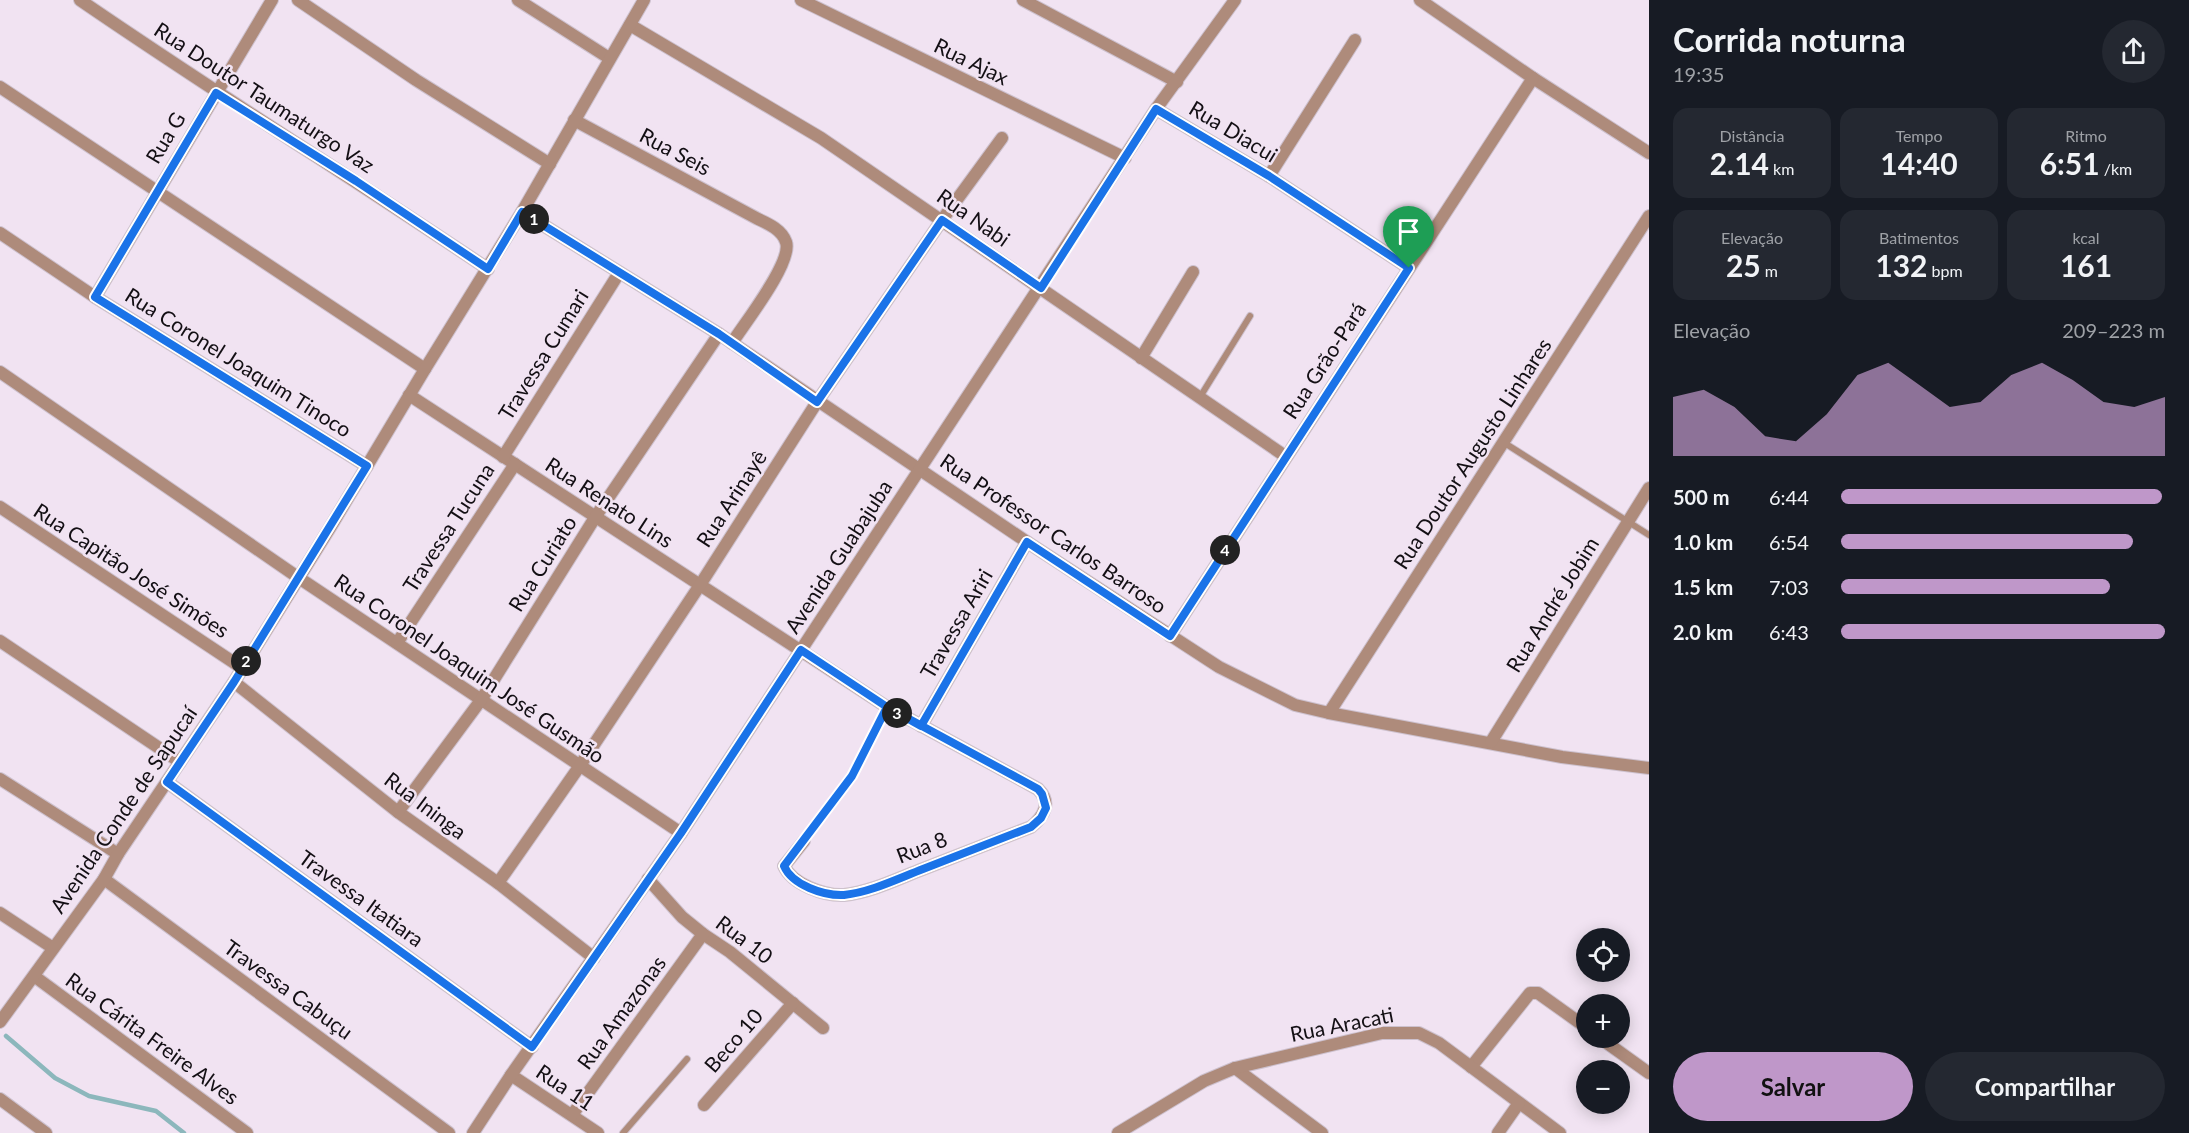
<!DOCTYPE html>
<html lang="pt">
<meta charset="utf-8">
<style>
:root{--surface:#171b24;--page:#242831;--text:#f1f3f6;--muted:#9ea1a6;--accent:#bf97c9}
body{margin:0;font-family:Lato,sans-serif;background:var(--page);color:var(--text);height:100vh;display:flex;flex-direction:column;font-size:22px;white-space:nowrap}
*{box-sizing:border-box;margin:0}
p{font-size:20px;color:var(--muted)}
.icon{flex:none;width:33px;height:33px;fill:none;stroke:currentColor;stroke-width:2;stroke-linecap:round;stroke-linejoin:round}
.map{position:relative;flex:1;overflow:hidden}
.details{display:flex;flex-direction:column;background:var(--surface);width:540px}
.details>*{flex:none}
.controls{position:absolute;left:1576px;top:928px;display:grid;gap:12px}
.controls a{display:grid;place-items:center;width:54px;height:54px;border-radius:50%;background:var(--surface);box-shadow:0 3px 15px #0003;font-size:30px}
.pin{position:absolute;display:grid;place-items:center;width:51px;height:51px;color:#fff;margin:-62px -26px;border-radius:50% 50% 50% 0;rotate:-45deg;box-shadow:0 0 6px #0007}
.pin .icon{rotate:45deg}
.km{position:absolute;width:30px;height:30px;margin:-15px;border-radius:50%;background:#222;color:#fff;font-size:16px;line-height:30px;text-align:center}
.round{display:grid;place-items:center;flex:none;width:63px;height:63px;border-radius:32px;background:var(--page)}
.headline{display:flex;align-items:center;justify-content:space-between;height:102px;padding:0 24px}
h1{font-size:33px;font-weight:700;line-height:45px}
.stats{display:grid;grid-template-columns:repeat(3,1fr);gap:9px;height:102px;padding:6px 24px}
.stats div{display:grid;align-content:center;border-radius:15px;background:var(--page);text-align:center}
.stats b{font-size:30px;font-weight:700}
.stats small{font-size:16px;font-weight:400}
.stats p{font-size:16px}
.chart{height:168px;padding:12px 24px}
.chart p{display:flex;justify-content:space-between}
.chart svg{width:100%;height:108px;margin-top:6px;fill:var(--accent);opacity:.7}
.button{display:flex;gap:12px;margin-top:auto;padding:12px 24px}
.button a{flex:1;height:69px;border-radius:36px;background:var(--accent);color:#111;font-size:24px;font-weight:700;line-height:69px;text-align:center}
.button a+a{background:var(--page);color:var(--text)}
ul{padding:0 24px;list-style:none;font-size:20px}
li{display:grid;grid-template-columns:96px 72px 1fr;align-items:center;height:45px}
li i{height:15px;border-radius:8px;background:var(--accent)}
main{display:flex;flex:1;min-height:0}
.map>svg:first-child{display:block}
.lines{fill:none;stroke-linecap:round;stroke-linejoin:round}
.stream{stroke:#8cb7bc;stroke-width:4.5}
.service-casing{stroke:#cdc1ce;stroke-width:8}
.minor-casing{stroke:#cdc1ce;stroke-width:14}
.service{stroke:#ae8b7b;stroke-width:6}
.minor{stroke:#ae8b7b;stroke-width:12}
.route-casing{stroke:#fff;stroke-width:12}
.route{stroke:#1a73e8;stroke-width:8}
.labels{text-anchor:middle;stroke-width:5;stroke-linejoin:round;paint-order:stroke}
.street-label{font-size:21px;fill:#130f14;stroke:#f1e3f2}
</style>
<main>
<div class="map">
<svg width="1649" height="1133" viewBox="0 0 1649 1133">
<rect width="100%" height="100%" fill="#f1e3f2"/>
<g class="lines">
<polyline class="stream" points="6,1036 55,1078 89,1096 156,1111 184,1133"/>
<g class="service-casing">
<g id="service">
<polyline points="1200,397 1250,316"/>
<polyline points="1503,442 1649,535"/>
<polyline points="804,841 852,776 887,707"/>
<polyline points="623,1133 687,1059"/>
</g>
</g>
<g class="minor-casing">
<g id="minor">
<path d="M80 0C214 92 352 178 488 269"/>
<polyline points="298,0 416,80 550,164"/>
<polyline points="518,0 609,58"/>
<polyline points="801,0 1125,158"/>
<polyline points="1023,0 1177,82"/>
<polyline points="1420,0 1533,78 1649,153"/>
<polyline points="630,25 821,138 1285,456"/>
<polyline points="0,87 425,369"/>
<polyline points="1156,109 1269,176 1409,268"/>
<path d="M574 120 758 219C769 224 782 230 786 242 793 262 744 324 732 343"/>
<polyline points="1269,176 1355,40"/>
<polyline points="522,212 719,334 1027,542 1219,667 1295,705 1329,713 1562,757 1649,768"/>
<polyline points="0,233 95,297 367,466"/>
<polyline points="95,297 272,0"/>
<polyline points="1141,358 1193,272"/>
<polyline points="0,372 299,578 681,833"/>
<path d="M409 395 887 707 1038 789C1052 803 1044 816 1031 827 995 841 959 855 923 869 897 879 871 892 844 895 824 896 792 884 784 866L804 841"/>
<polyline points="503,457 619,273"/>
<polyline points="0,507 242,668"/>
<polyline points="1170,636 1533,78"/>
<polyline points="0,641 180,762"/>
<polyline points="397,643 515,464"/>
<polyline points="234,682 398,812 498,883 594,958"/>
<polyline points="1329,713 1649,216"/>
<polyline points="921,726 1027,542"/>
<polyline points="1491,742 1649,488"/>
<polyline points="0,779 118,854"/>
<polyline points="167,782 532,1047"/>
<polyline points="398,812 481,700 596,516 719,334"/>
<polyline points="104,879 449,1133"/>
<polyline points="648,879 682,917 703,934 730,952 823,1028"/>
<polyline points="498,883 579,767 700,585 817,402 942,220 1002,138"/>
<polyline points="0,913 53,948"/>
<polyline points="34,976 247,1133"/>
<polyline points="0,1022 104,879 118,854 234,682 331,526 425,369 522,212 644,0"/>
<polyline points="1600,1038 1649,1073"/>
<polyline points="1471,1067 1530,993 1538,993 1587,1028"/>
<polyline points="1235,1068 1322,1133"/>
<polyline points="511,1075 598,1133"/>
<polyline points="0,1099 46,1133"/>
<polyline points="704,1105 793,1003"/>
<polyline points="572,1115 703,934"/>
<polyline points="473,1133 511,1075 681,833 1156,109 1235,0"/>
<polyline points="1118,1133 1204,1081 1235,1068 1382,1033 1419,1033 1439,1043 1560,1133"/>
<polyline points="1498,1133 1519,1103"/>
</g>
</g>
<use href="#service" class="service"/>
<use href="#minor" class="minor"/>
</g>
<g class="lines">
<g class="route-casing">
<path id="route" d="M1409 268 1269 176 1156 109 1041 288 942 220 817 402 719 334 522 212 488 269 356 181 216 93 95 297 367 466 234 682 167 782 532 1047 681 833 801 650 887 707 1038 789 1042 794 1046 808 1041 818 1031 827C995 841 959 855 923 869 897 879 871 892 844 895 824 896 792 885 784 866L852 776 887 707 921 726 1027 542 1170 636 1409 268"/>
</g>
<use href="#route" class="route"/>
</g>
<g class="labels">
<g class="street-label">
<text transform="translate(971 62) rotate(26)" y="7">Rua Ajax</text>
<text transform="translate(264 98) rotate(33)" y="7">Rua Doutor Taumaturgo Vaz</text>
<text transform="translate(1233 132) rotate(31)" y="7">Rua Diacui</text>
<text transform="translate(166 138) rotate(-59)" y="7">Rua G</text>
<text transform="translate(675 152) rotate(28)" y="7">Rua Seis</text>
<text transform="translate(973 218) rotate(35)" y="7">Rua Nabi</text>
<text transform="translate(544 355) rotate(-58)" y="7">Travessa Cumari</text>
<text transform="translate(1325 361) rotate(-57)" y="7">Rua Grão-Pará</text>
<text transform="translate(238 363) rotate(32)" y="7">Rua Coronel Joaquim Tinoco</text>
<text transform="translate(1473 454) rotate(-57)" y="7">Rua Doutor Augusto Linhares</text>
<text transform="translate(732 499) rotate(-57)" y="7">Rua Arinayê</text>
<text transform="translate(609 503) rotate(33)" y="7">Rua Renato Lins</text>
<text transform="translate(449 528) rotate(-57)" y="7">Travessa Tucuna</text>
<text transform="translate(1053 534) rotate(34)" y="7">Rua Professor Carlos Barroso</text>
<text transform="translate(839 557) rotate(-57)" y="7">Avenida Guabajuba</text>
<text transform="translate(543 564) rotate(-58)" y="7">Rua Curiato</text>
<text transform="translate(131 571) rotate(33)" y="7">Rua Capitão José Simões</text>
<text transform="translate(1553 605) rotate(-58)" y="7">Rua André Jobim</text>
<text transform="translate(957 624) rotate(-60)" y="7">Travessa Ariri</text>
<text transform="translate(469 669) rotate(34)" y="7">Rua Coronel Joaquim José Gusmão</text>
<text transform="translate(425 806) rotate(37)" y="7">Rua Ininga</text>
<text transform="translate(124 810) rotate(-56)" y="7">Avenida Conde de Sapucaí</text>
<text transform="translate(922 848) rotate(-21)" y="7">Rua 8</text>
<text transform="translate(361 899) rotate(36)" y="7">Travessa Itatiara</text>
<text transform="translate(744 940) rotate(37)" y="7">Rua 10</text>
<text transform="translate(288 990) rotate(36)" y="7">Travessa Cabuçu</text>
<text transform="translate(622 1013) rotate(-54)" y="7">Rua Amazonas</text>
<text transform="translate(1342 1025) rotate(-11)" y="7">Rua Aracati</text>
<text transform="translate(152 1039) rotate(36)" y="7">Rua Cárita Freire Alves</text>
<text transform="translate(734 1041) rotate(-49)" y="7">Beco 10</text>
<text transform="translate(565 1088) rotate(34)" y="7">Rua 11</text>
</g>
</g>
</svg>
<div class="controls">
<a><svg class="icon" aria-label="locate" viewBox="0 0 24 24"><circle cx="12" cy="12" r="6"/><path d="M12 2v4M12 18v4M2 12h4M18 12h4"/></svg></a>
<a>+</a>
<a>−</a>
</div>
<div class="pin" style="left:1409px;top:268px;background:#1e9e55"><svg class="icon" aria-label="arrive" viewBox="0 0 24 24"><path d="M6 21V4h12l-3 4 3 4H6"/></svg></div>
<b class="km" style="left:534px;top:219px">1</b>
<b class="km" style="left:246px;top:661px">2</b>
<b class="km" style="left:897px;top:713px">3</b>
<b class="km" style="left:1225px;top:550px">4</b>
</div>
<section class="details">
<div class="headline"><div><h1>Corrida noturna</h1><p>19:35</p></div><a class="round"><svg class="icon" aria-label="share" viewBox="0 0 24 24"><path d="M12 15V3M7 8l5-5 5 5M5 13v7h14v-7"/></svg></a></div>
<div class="stats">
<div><p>Distância</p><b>2.14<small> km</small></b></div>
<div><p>Tempo</p><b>14:40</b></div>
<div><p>Ritmo</p><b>6:51<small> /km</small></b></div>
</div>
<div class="stats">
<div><p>Elevação</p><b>25<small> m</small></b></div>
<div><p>Batimentos</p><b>132<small> bpm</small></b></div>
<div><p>kcal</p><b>161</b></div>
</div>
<div class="chart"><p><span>Elevação</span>209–223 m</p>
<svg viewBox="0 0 160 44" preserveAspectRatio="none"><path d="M0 44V20L10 17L20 24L30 36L40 38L50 27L60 11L70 6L80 15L90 24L100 22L110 11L120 6L130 13L140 22L150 24L160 20V44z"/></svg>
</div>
<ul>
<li><b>500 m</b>6:44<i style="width:99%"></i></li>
<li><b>1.0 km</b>6:54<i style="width:90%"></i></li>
<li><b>1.5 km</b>7:03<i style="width:83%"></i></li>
<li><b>2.0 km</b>6:43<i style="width:100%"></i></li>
</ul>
<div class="button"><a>Salvar</a><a>Compartilhar</a></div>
</section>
</main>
